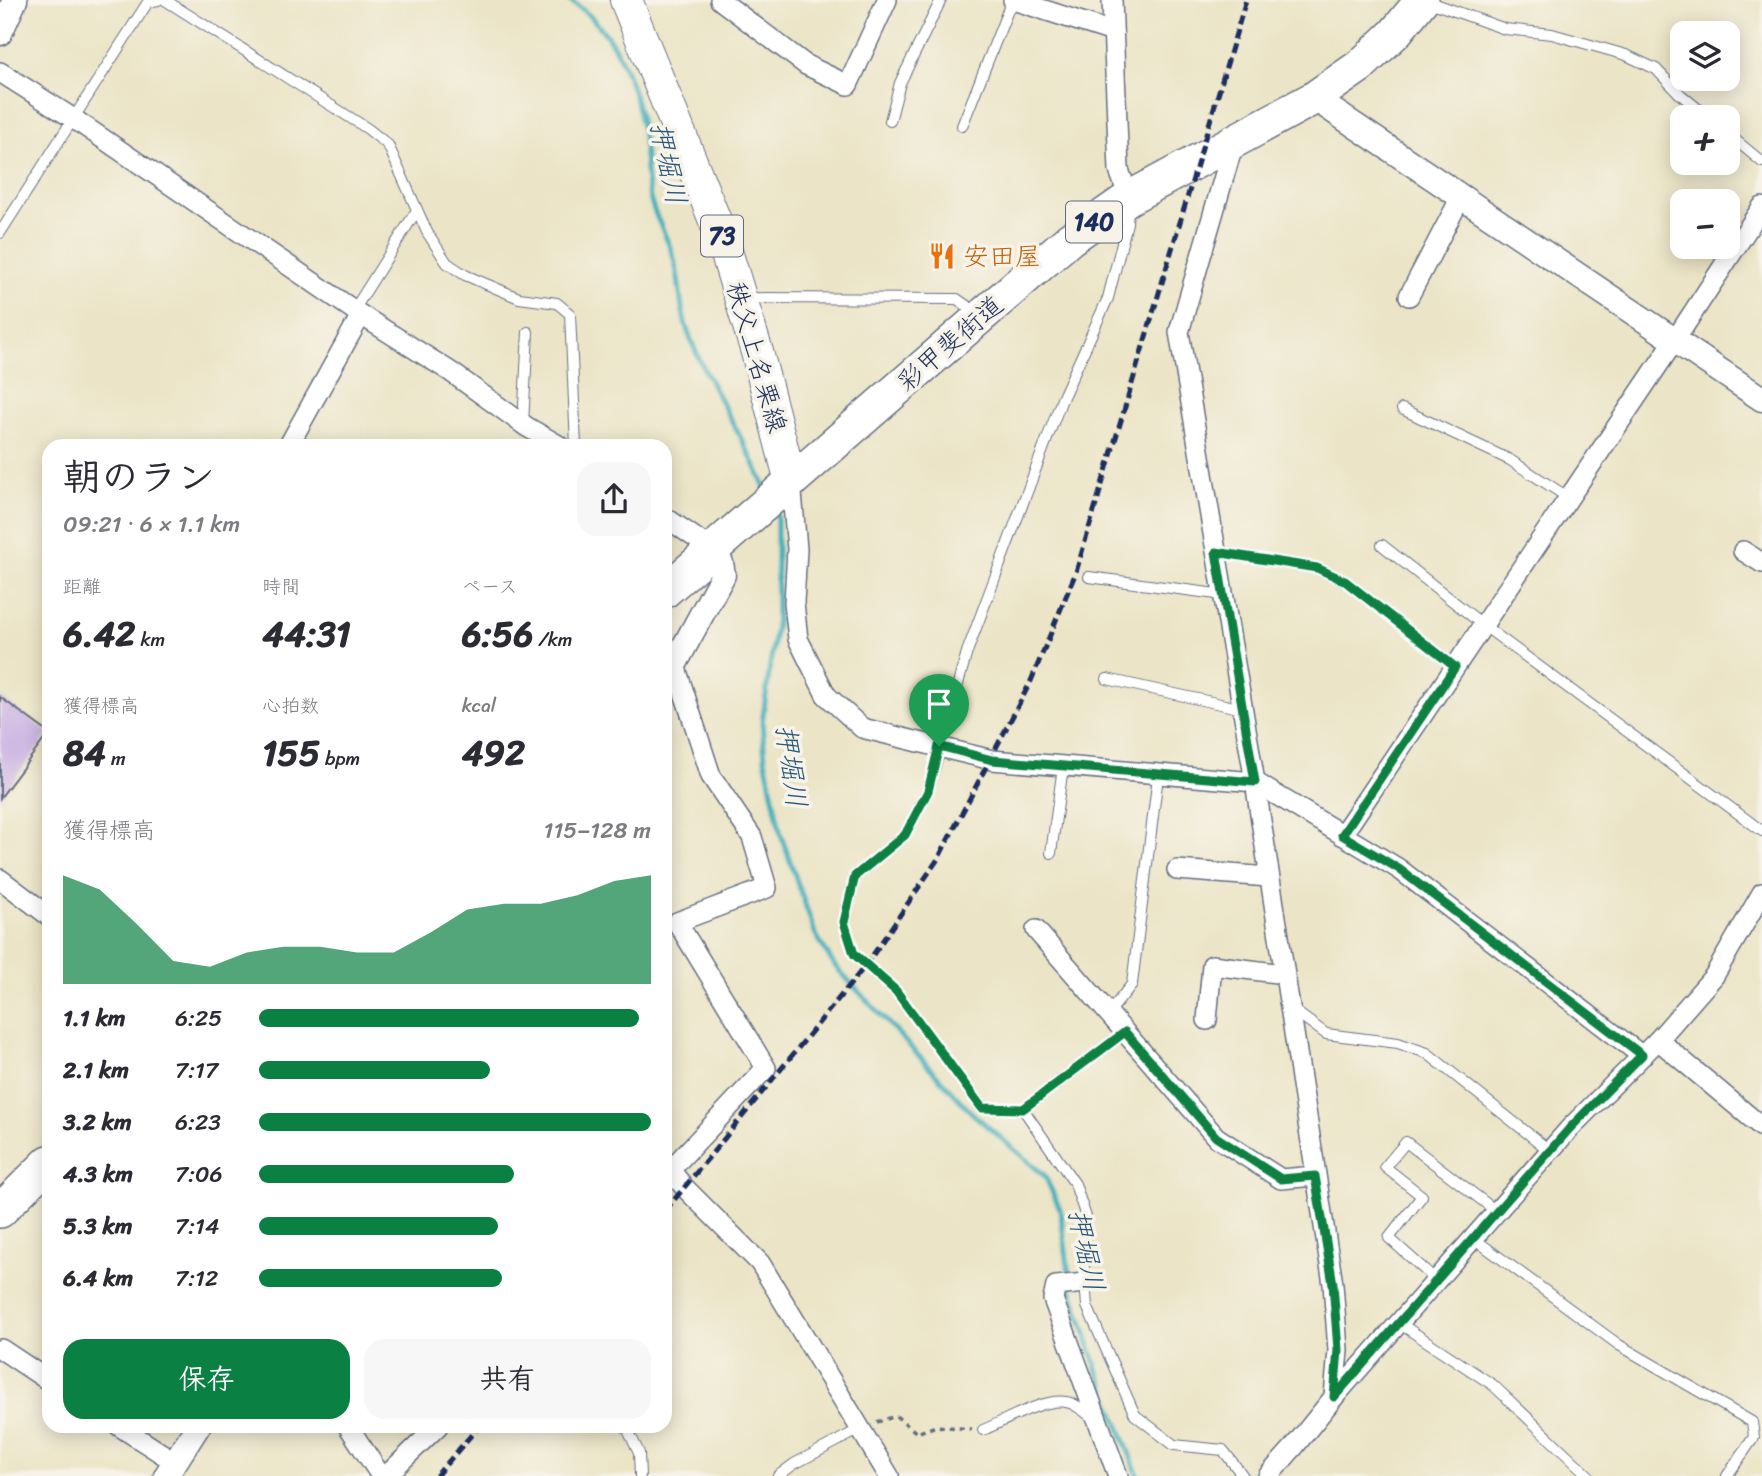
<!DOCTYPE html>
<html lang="ja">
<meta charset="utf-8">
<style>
:root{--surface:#fff;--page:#f7f7f7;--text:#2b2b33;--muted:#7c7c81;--accent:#0b8043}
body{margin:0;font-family:Sriracha,"Klee One",sans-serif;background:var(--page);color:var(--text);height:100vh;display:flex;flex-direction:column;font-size:26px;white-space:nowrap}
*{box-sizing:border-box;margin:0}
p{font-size:23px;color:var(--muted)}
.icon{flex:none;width:38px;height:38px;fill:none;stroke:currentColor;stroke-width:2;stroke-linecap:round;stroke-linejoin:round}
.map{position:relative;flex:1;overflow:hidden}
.side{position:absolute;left:42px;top:439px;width:630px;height:994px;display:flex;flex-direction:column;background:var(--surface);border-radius:21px;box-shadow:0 4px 18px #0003}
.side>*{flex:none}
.tools{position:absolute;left:1670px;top:21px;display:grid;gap:14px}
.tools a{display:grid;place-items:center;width:70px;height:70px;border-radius:14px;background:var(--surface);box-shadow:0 4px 18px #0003;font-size:35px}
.pin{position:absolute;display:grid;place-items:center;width:60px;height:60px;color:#fff;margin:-72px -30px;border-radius:50% 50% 50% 0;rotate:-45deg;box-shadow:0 0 7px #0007}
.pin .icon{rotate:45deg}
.round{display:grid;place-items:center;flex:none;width:74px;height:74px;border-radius:21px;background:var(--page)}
.headline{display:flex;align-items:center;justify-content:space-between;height:119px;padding:0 21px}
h1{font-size:38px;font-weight:700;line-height:52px}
.figures{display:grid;grid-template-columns:repeat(3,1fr);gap:10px;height:119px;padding:7px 21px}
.figures div{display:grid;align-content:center}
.figures b{font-size:35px;font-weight:700}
.figures small{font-size:19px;font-weight:400}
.figures p{font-size:19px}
.chart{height:196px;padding:14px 21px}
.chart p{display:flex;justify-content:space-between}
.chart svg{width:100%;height:126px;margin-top:7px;fill:var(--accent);opacity:.7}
.primary-button{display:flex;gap:14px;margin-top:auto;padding:14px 21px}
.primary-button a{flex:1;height:80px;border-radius:21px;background:var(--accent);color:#fff;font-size:28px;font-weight:700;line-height:80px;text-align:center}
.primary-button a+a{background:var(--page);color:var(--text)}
ul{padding:0 21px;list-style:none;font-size:23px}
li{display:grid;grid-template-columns:112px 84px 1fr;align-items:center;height:52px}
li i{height:18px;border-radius:9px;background:var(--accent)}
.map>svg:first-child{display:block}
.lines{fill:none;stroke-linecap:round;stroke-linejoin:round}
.stream{stroke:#40afbc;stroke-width:5}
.building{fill:#cab2e3}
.service-casing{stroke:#646e82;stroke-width:12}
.minor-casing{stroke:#646e82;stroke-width:22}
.tertiary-casing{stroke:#646e82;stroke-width:27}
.primary-casing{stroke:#646e82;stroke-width:34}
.trunk-casing{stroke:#646e82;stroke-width:36}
.path{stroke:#646e82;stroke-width:3.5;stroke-dasharray:5 5;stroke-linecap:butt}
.service{stroke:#fff;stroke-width:10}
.minor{stroke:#fff;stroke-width:19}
.tertiary{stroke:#fff;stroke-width:24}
.primary{stroke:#fff;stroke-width:32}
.trunk{stroke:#fff;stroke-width:33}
.rail{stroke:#1b2f5e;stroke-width:5;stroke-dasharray:10 5;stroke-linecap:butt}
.route-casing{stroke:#fff;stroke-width:14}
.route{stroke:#0b8043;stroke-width:9}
.labels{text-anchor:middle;stroke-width:7;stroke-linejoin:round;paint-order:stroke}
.shield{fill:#f7f3e8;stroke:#5d6a87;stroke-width:2}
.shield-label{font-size:24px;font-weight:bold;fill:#1b2f5e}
.food-label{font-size:26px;fill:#c56008;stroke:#f7f3e8;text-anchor:start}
.street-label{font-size:26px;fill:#1b2f5e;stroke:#f7f3e8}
.water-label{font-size:28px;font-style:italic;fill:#26557a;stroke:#f7f3e8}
</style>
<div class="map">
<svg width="1762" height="1476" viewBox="0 0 1762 1476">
<rect width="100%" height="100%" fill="#f7f3e8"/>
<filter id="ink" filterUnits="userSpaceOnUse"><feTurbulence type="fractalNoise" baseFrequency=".0143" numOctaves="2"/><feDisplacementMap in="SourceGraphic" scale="14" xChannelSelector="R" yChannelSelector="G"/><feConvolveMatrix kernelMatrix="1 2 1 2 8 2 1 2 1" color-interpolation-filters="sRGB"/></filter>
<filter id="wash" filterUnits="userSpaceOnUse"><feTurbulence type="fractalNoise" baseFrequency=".00686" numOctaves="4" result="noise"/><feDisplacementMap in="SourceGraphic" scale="28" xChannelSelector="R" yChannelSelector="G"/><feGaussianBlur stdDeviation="1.57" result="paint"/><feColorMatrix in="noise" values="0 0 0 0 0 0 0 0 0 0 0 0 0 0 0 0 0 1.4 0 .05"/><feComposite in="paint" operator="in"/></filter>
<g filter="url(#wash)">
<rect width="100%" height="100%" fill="#ebe4c6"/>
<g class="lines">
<g class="stream">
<path d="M569 0C616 29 635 83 643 136 646 155 645 175 649 194 654 217 668 237 674 259 681 283 679 308 688 332 708 387 744 435 766 490"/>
<polyline points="775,512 777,517 777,617 762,723 765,759 781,835 815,933 834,965 972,1113 1045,1176 1060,1209 1071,1287 1097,1369 1138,1476"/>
</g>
</g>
<g id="blocks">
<polygon class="building" points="0,697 49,733 0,798"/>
</g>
</g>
<g filter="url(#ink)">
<use href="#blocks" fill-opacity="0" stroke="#646e82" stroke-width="2"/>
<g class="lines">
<g class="service-casing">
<g id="service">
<polyline points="165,0 368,129 388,145 427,232 447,263 465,275 519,298 557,303 570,314 576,446"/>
<polyline points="1427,1 1505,29 1552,34 1626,55 1656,69 1680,94 1708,117"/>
<polyline points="890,121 900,83 941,0"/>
<polyline points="962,126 1012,0"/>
<polyline points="1727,133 1762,162"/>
<polyline points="0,233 148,2 158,0"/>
<polyline points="744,298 957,299 977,313"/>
<polyline points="354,310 417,210"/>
<polyline points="1402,409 1510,460 1569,498"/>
<polyline points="523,424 528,332"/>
<polyline points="1382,545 1483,625 1762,831"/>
<polyline points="1216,552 1317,568 1345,581 1455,667"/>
<polyline points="1089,577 1224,595"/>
<polyline points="1107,679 1243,709"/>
<polyline points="1051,853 1063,767"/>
<polyline points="844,922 855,876 905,835 928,791 967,652 1062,399 1108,298 1127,223 1128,208"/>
<polyline points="1292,1009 1326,1034 1398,1043 1427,1053 1550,1151"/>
<polyline points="1108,1014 1132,984 1158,776"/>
<polyline points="1125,1032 1023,1109 1075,1184 1086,1217 1083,1257 1087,1306 1135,1415 1174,1445 1223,1450 1243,1476"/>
<polyline points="1473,1238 1619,1345 1752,1422 1754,1437 1727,1476"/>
<polyline points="1436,1280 1389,1238 1422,1196 1385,1167 1406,1142 1496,1211"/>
<polyline points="1399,1323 1493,1385 1589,1476"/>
<polyline points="626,1426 639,1453 640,1476"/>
<path d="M983 1430C1005 1421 1043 1398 1066 1402 1076 1403 1086 1413 1094 1419"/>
<polyline points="778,1476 794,1464 862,1428"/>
</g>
</g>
<g class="minor-casing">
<g id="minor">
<polyline points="720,0 806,65 848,85 887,0"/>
<polyline points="1013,0 1113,32"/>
<polyline points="1112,0 1119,170 1129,198"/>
<polyline points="0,72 74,119 361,315 451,372 527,427 560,446"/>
<polyline points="1234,142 1179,332 1255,782 1333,1284 1338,1350 1334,1397 1293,1448 1268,1476"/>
<polyline points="1409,296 1461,197"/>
<polyline points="290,443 361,315"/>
<polyline points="791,482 797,549 794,603 798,639 826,695 862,728 992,760 1255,782 1399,869 1641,1055"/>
<polyline points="665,517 713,550"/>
<polyline points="1743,551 1762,563"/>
<polyline points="1342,835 1675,340 1762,207"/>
<polyline points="1177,870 1269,877"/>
<polyline points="0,879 49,916"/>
<polyline points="1036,930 1216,1137 1281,1179 1315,1176"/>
<polyline points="1207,1020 1212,965 1284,974"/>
<polyline points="1658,1040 1762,1127"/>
<polyline points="665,1164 685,1188 760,1263 889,1476"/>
<polyline points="670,1170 766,1068 677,922 767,888 752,837 711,776 675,665"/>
<polyline points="1085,1283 1056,1286 1053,1299 1118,1476"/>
<polyline points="1,1349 49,1381"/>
<polyline points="1334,1397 1570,1128 1658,1040 1714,976 1762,893"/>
<polyline points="119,1426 175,1462"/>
<polyline points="348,1426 381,1476"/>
<polyline points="386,1476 438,1426"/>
</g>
</g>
<g class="tertiary-casing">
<g id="tertiary">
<polyline points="0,33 15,0"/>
<polyline points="1314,98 1762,399"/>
<polyline points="665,682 723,575 721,563 713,550"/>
<polyline points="166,1476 198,1426"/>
</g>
</g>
<g class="primary-casing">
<polyline id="primary" points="626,0 722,238 757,352 791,482"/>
</g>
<g class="trunk-casing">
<g id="trunk">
<polyline points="665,591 1070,239 1129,198 1314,98 1360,66 1395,33 1422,0"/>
<polyline points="0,1211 49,1162"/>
</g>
</g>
<g class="path">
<polyline points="847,933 854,954 896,991 982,1108 1010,1109"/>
<polyline points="877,1422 896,1416 917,1433 936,1426 972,1429"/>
</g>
<use href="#service" class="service"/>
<use href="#minor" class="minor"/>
<use href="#tertiary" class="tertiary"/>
<use href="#primary" class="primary"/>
<use href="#trunk" class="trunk"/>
<g class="rail">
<polyline points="665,1211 866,965 938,859 1031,681 1076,572 1246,0"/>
<polyline points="436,1476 479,1426"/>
</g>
</g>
</g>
<g class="lines" filter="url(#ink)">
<g class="route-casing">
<polygon id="route" points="1216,552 1317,568 1345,581 1455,667 1342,835 1399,869 1642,1055 1570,1128 1334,1397 1338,1350 1333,1284 1315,1176 1281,1179 1216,1137 1125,1032 1023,1109 982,1108 896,991 854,954 844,922 855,876 905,835 928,791 939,746 992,760 1255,782"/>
</g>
<use href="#route" class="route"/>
</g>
<defs>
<g id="restaurant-bare" transform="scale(2.1)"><path d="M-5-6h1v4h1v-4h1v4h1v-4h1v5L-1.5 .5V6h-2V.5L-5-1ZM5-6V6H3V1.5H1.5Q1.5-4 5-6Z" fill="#e8710a" stroke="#f7f3e8" stroke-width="2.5" paint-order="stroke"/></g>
</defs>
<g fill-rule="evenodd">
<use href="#restaurant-bare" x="942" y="256"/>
</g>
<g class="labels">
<g class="shield">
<rect x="1066" y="201.5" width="56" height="41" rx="5"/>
<rect x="701" y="215.5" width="42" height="41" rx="5"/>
</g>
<g class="shield-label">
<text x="1094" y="230">140</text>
<text x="722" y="244">73</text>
</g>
<g class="food-label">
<text x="963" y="265">安田屋</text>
</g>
<g class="street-label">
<text transform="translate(950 343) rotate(-41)" y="9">彩甲斐街道</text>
<text transform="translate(757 357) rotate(74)" y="9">秩父上名栗線</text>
</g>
<g class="water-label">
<text transform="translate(669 163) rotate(78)" y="10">押堀川</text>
<text transform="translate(792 766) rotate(82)" y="10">押堀川</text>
<text transform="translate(1087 1250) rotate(78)" y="10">押堀川</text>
</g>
</g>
</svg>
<div class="tools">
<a><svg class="icon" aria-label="layers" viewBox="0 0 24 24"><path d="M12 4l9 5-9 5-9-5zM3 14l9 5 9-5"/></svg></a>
<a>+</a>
<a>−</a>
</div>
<div class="pin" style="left:939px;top:746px;background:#1e9e55"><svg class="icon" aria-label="arrive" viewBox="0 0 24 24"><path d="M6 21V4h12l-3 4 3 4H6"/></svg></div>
<section class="side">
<div class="headline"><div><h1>朝のラン</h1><p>09:21 · 6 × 1.1 km</p></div><a class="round"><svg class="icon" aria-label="share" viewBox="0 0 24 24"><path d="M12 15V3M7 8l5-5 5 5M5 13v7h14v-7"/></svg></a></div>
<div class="figures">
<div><p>距離</p><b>6.42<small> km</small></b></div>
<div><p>時間</p><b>44:31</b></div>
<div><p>ペース</p><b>6:56<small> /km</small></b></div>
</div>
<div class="figures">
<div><p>獲得標高</p><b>84<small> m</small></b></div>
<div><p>心拍数</p><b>155<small> bpm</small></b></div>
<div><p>kcal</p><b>492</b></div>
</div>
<div class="chart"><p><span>獲得標高</span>115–128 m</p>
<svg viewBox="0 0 160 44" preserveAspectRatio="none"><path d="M0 44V6L10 11L20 23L30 36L40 38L50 33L60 31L70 31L80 33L90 33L100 26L110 18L120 16L130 16L140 13L150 8L160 6V44z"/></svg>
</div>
<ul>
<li><b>1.1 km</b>6:25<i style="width:97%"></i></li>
<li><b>2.1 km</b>7:17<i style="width:59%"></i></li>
<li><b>3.2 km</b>6:23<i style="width:100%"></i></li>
<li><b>4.3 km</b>7:06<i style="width:65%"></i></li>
<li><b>5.3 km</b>7:14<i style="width:61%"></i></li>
<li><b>6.4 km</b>7:12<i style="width:62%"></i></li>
</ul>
<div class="primary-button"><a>保存</a><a>共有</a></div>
</section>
</div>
